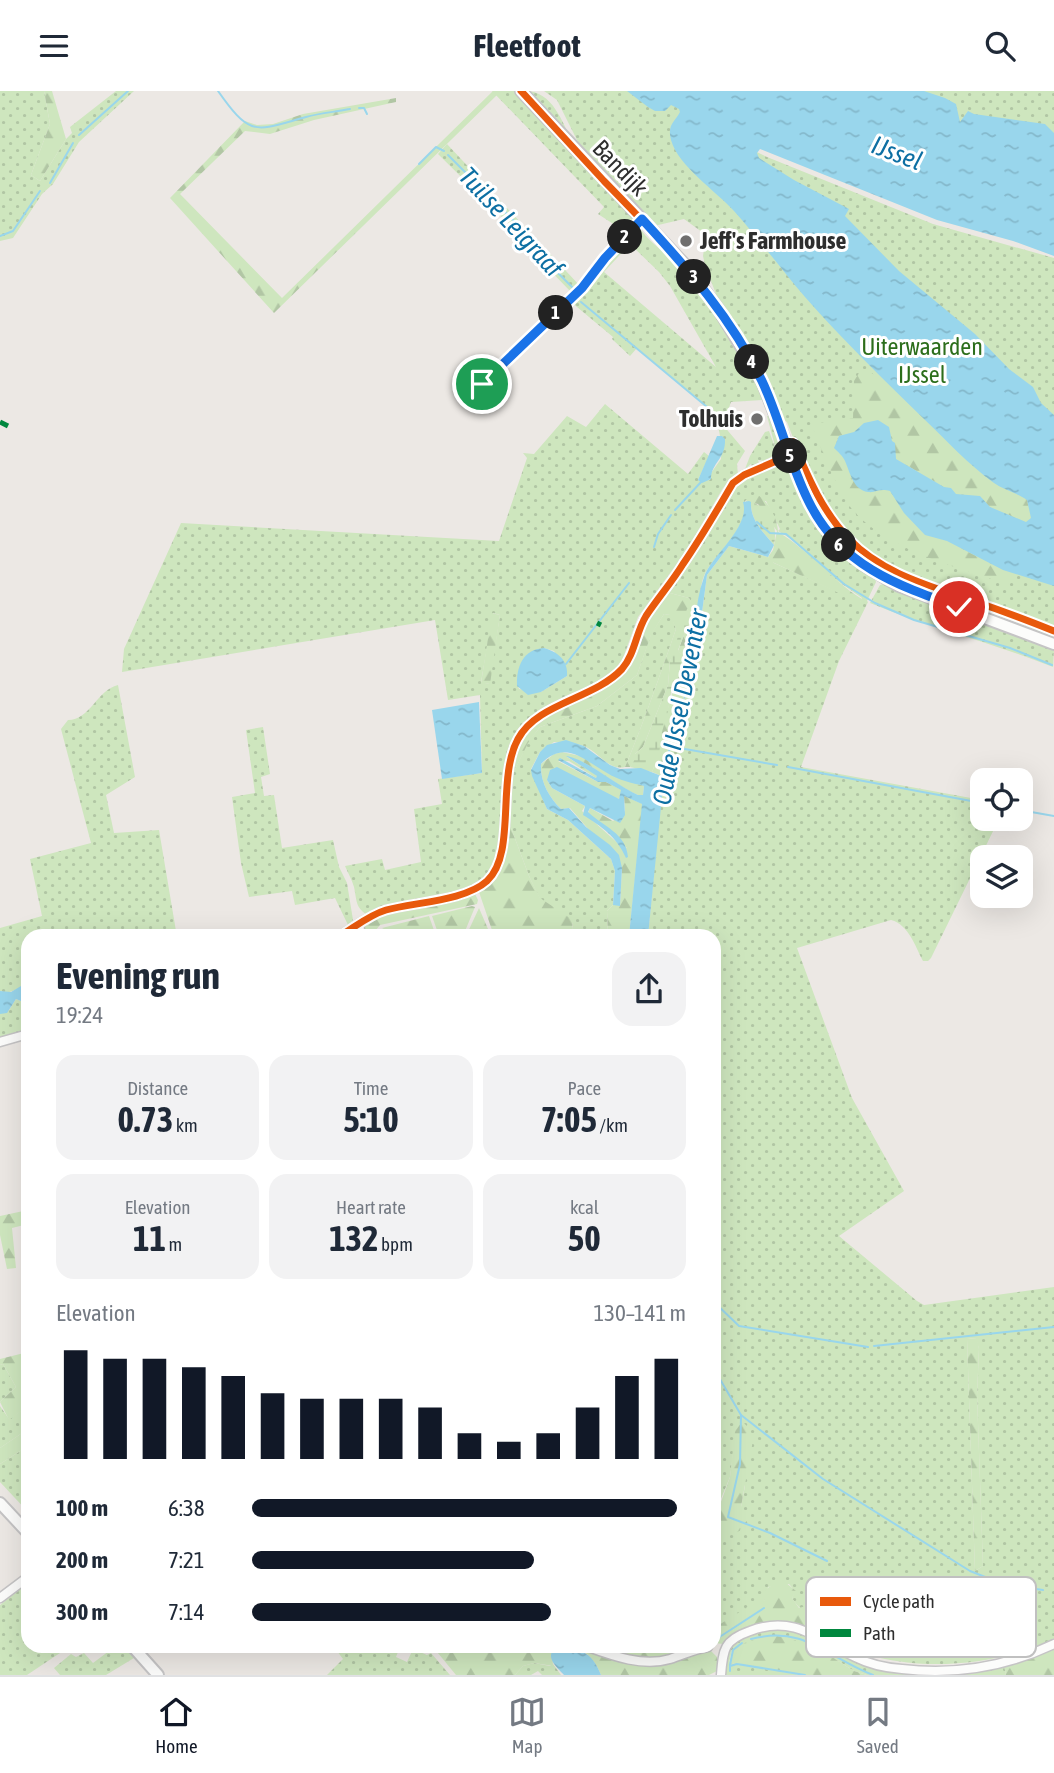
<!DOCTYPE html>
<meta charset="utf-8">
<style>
:root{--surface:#fff;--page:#f2f2f3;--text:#1f2937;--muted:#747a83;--line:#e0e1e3;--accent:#111827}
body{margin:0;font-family:"Asap Condensed",sans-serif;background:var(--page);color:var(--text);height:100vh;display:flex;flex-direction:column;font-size:26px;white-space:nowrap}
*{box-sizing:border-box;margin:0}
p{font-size:23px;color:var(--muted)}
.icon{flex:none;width:38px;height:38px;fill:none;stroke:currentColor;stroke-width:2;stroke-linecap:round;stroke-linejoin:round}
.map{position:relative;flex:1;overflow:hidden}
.sheet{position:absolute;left:21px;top:838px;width:700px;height:724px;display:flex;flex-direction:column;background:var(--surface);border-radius:21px;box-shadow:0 7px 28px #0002}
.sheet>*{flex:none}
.fabs{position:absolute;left:970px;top:677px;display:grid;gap:14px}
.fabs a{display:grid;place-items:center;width:63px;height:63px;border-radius:14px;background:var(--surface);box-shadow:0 7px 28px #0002;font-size:35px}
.pin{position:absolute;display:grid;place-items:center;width:60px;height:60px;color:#fff;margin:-30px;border:4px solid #fff;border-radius:50%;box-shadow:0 2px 7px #0007}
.km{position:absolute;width:35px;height:35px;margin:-18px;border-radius:50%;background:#222;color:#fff;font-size:19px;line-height:35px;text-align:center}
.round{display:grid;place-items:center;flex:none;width:74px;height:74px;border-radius:21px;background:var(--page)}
.headline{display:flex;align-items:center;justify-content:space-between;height:119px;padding:0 35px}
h1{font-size:38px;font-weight:700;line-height:52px}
.figures{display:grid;grid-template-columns:repeat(3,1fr);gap:10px;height:119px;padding:7px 35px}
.figures div{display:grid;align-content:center;border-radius:18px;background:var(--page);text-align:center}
.figures b{font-size:35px;font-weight:700}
.figures small{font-size:19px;font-weight:400}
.figures p{font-size:19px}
.chart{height:196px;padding:14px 35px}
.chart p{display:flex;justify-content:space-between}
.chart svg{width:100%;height:126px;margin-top:7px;stroke:var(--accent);stroke-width:6}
ul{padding:0 35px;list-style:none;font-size:23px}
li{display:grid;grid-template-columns:112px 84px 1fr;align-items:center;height:52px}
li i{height:18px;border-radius:9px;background:var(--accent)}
header{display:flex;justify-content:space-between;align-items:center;height:91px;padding:0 35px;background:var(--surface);font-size:32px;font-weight:700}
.tab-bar{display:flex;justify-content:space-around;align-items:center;height:98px;border-top:2px solid var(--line);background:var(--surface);font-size:19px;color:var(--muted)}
.tab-bar a{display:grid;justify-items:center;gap:4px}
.tab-bar .on{color:var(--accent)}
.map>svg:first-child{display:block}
.grass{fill:url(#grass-dots);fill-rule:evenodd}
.forest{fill:url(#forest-firs)}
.wetland{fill:url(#wetland-marsh)}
.water{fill:url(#water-ripples)}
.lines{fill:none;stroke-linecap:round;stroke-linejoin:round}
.stream{stroke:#99d6ec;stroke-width:2}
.street-casing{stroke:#c5c4c5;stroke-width:11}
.secondary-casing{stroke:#c5c4c5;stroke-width:14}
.street{stroke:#fcfcfb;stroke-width:8}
.secondary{stroke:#fcfcfb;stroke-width:10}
.quiet{stroke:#00873e;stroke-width:5;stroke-dasharray:10 5;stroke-linecap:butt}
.cycleway-casing{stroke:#fff;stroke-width:11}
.cycleway{stroke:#e8590c;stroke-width:7}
.route-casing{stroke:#fff;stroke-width:14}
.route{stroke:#1a73e8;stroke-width:9}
.poi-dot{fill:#706f6e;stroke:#fff;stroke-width:2.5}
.labels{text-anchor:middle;stroke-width:6;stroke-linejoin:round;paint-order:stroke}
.street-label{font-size:24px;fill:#2e2e2e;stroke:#fff}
.poi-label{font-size:24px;font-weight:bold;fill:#2e2e2e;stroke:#fff;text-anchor:start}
.park-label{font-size:24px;fill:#2c6e1b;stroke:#fff}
.water-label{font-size:26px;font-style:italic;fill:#0d6fa3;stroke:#fff}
.key{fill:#fff;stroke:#c0c0c0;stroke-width:2}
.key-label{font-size:19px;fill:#2e2e2e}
</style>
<header><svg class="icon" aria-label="menu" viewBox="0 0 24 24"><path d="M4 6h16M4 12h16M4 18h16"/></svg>Fleetfoot<svg class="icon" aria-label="search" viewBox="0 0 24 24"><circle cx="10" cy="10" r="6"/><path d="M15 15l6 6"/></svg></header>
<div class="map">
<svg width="1054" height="1584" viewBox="0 0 1054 1584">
<defs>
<pattern id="grass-dots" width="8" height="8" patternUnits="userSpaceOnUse" patternTransform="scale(1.75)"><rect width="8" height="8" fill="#cee6be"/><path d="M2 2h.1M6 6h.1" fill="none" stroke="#b1c6a4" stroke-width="1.8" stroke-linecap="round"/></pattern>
<pattern id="forest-firs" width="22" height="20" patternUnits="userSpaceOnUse" patternTransform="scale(1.75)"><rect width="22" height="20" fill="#cee6be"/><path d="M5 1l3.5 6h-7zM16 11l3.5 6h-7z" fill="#b1c6a4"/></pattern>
<pattern id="wetland-marsh" width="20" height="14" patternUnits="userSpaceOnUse" patternTransform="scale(1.75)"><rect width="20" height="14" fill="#cee6be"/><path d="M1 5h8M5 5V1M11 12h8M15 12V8" fill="none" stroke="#b1c6a4"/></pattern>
<pattern id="water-ripples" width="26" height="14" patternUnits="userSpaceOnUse" patternTransform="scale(1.75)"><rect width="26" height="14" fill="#99d6ec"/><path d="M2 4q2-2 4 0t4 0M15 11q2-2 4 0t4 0" fill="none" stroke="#84b8cb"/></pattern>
</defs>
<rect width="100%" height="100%" fill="#ece8e4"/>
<g class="grass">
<polygon points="0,0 44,0 50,33 31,84 40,90 66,48 72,42 70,36 116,0 134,0 79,51 53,93 42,103 13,147 0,150"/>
<polygon points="492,0 516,0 633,126 633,133 628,138 621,138 598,123 604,116"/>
<path d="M525 0C553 0 562 31 573 52Z"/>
<path d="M544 0H653L724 45 767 66 933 133 1054 167V537C975 501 880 493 827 417 809 392 798 359 787 331L781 328C766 287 748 241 716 209L717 206 705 174 703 165 705 151 702 141 684 128 654 135 582 59 557 9Z"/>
<polygon points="876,0 1054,0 1054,59 957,30"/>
<polygon points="447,53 581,196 486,287 480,289 570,200 540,169 527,151 438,63"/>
<path d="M639 136C648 150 661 158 673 170 702 198 745 263 761 300L762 309 731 311 723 334 745 360 737 373 738 384 723 397 687 459 638 526 622 570 618 577 607 587 517 645 499 766 486 788 474 796 369 825C355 817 357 810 354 796 352 789 348 782 345 775L382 768 385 779 421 771 414 718 442 713 438 688 482 682 480 604 448 609 435 529 122 581 124 558 181 432 499 450 527 367 523 362 534 363 567 325 586 336 605 313 688 383 704 361 709 365 698 389H710L711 382 721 368 722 345H720L716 324 637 257 630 265 612 248 613 246 571 211C581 200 593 200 594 182ZM630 153 659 181 670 195 716 276 604 181ZM493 522 500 524 489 593 481 591ZM544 557 554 560 567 585 541 601 519 598C513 577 529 569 544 557Z"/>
<polygon points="771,324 781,351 782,362 778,365 776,363 764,370 758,369 759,372 752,375 751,373 745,378 750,365 765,341 769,340 776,359 767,325"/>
<path d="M797 364C804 380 809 398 818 413 870 499 974 501 1054 541V549C985 508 898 511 841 449 835 443 827 437 822 429 810 411 803 386 794 365Z"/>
<path d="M782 370 790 376 796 392 854 473 875 488 876 491 867 510 868 511 839 570 801 676 982 709V728H999L931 867 928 870H923C915 855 909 834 891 829L797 857 852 1007 904 1100 839 1145 917 1210 924 1214 1054 1196V1548C987 1579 892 1584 828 1547L837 1545C824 1528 802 1525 792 1507L795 1500 789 1493 768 1496 765 1509 714 1537V845H648L661 704 669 657 695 574 707 484 729 455 768 466 774 472 860 511 862 507 826 482 793 449 778 440 780 438 766 410 746 409 744 412C750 437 713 464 704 485 701 492 701 500 700 507L691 512 689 507 666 501 733 393ZM976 1247 979 1258 977 1304 983 1475 975 1480 967 1248ZM736 1340 745 1395 741 1416 718 1415 730 1386Z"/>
<path d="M883 493 1054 559 1053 576C993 552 930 537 870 512L880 494Z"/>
<path d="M664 523 671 524 676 538C660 584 644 631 625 676 608 680 599 661 584 655 576 652 563 652 554 651L540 661 531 678 547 718 568 729 611 768 615 780 613 814 607 820 608 845H571L573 832 540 808 529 785 507 726 511 687 528 651 540 636 597 615 637 584 651 543Z"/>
<path d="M118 594 135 686 106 704 114 742 159 739 176 840 142 845H28V902L23 896 7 902 0 900V837L42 825 30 768 91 752 61 638 68 629C90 629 97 599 118 594Z"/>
<polygon points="263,636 270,683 261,686 264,705 274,704 282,757 333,749 339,776 347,792 353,829 348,834 335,807 295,814 292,800 249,806 241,772 232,706 255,702 246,639"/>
<polygon points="16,908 28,913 28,940 0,949 0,922 9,919"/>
<polygon points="3,1273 16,1296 0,1311 0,1274"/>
<polygon points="0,1315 9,1328 28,1315 28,1338 0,1357"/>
<polygon points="28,1355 28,1421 0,1391 0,1373"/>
<polygon points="28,1492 28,1556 69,1556 27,1584 0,1584 0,1514"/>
<path d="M774 1537 796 1539 886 1578 1004 1574 1006 1584H867L854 1580 835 1568 732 1559 729 1572 801 1584H725C726 1543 739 1547 774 1537Z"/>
<polygon points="106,1556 124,1556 134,1567 106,1584 60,1584 54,1577 71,1563 76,1566 84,1562 93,1572 109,1560"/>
<polygon points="334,1556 400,1556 396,1566 407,1571 413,1558 427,1564 431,1562 450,1584 327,1584 343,1568"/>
<polygon points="534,1572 550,1575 553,1573 561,1584 542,1584 538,1580 531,1584 515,1584 523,1575"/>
</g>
<g class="forest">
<polygon points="44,0 52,0 66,48 40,90 31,84 50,33"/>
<polygon points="493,0 497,4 274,222 170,107 245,30 257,34 273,33 303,23 396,7 396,11 314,29 270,43 245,40 180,103 282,207"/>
<path d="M861 279H867L885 291 995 393 1013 400 1027 409 1031 427 1026 431 989 416 980 405 956 403 951 397 944 396 896 368 891 340 859 339 839 345 835 352 845 368 851 388 872 402 878 398 890 400 904 422 925 444 947 450 1003 479 1014 482 1008 493C959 478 894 460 857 424 840 407 821 357 811 333L853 327 854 290Z"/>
<path d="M756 403C768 409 778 428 778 441 809 459 831 489 862 508L860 512 770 470 768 466 773 459 777 440 758 413 746 411 747 406Z"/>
<path d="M666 501 689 507 691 511 700 507 687 596 669 657 664 686 652 681C659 664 658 654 662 638 669 613 677 589 681 563L678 560 695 514 670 570 668 594 643 656 635 663V670L630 676H625C644 631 660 584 676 538L670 524 664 523 651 544 637 584 597 615 540 636 528 652 511 687V680L519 651 534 633 616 586 642 537Z"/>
<polygon points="492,522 500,524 490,593 481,592"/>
<path d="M562 661 585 666 609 683 644 695 643 704H638C615 695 589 669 567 666L598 685 596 687 569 670H558L598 691H606L622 699 619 708 547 689 552 697 585 715 582 720 621 755 627 757 588 722 590 717 613 730 625 720 624 705 643 713 629 845H608L607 820 613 814H620L622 777 570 717 561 718C549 706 540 691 541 673L554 663Z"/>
<polygon points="507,726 529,785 540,807 570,827 573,831 571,845 494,845 479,801 495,783"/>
<polygon points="474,801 478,809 477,813 380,834 376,839 376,845 363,845 363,837 375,825"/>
<polygon points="472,815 475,816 463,845 439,845 432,825"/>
<polygon points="479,817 491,845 466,845"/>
<polygon points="429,825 436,845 396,845 382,837"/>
<polygon points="28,1119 28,1133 12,1137 16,1177 7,1178 0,1144 0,1125"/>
<polygon points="977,1247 979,1258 977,1304 983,1475 975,1480 967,1248"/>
<polygon points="28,1261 26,1268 28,1315 9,1329 0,1311 16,1296 3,1273 0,1274 0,1268"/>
<polygon points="742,1331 746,1334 753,1349 741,1416 748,1428 738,1441 722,1443 714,1430 730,1386 735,1340"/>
<polygon points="28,1338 28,1355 0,1373 0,1357"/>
<path d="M785 1491 796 1500 792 1507 799 1517 806 1515 811 1525 836 1537 839 1542 837 1545C819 1549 803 1530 783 1532 768 1533 744 1544 728 1548L723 1553 714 1552V1537L757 1510 765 1509C764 1493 771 1496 785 1491Z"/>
<polygon points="777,1545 813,1554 854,1580 867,1584 801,1584 729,1572 734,1557 749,1550"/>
<polygon points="433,1556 555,1556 552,1557 553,1575 534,1572 523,1575 515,1584 456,1584"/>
<path d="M576 1556C593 1556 618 1574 640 1574 664 1574 687 1558 711 1560L717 1566V1580L709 1584H601C596 1571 588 1562 576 1556Z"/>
<path d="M594 1556H695C652 1572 637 1569 594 1556Z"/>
<polygon points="1054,1557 1054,1584 1006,1584 1004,1574 1030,1567"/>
</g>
<g class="wetland">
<path d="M751 411C771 417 778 435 774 454 763 441 750 429 751 411Z"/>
<polygon points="696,514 678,559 681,563 687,562 687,572 685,582 677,587 672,596 668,620 662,641 659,663 652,681 630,676 634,670 635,663 643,656 668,594 670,570 687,518"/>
</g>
<g class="water">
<path d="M627 0H924L945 7 956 13 960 31 968 20 974 23 1045 33 1054 42V165L1013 150 937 129 760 58 757 62 759 67 794 89 849 118 845 125 899 180 975 243 1009 278 1033 296 1041 312 1054 324V495L1003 479 947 450 925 444 904 422 890 400C879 397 876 402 868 401 853 399 850 381 845 370 843 365 838 361 834 357L839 345 854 341 864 332 878 329 889 336 892 350 895 352 896 368 944 396 951 397 956 403 980 405 990 416 1026 431 1031 427 1027 409C1017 402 1004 399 994 392 969 374 946 349 924 328 883 288 842 248 805 206 781 178 759 148 734 120 716 100 678 75 671 49 667 33 675 31 680 21L679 18 671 14 665 20H655L648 16Z"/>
<path d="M717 345H722L725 348C726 368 711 372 711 388L702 392 698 389Z"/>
<path d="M749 410 751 411C750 429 763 441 774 454L768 466 729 455 707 484 695 574 669 657C677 629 687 602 691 573 695 544 694 514 704 486 711 465 751 436 743 411Z"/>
<path d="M544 557C558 561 568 569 567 585L541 601 528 604 517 595C516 576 523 558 544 557Z"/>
<polygon points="479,611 482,682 442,688 432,619"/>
<path d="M566 649 584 655 610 674 620 678 641 677 664 686 648 845H629L642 713 624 705 625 724 620 732 590 717 588 721C604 736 626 742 628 766L626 767C617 746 601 735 583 724L585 715 552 697 547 689 550 679 557 676 619 708 621 699 606 691H598L558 669 560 667 596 687 597 685 566 665C585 667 617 695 638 704H643L644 695C632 692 618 689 607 682 584 669 565 648 541 673 540 691 549 706 561 718L569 717 586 736 610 754 619 764 622 777 620 815 613 814 615 780 611 768 568 729 547 718 532 685 531 679 540 661 547 654Z"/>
<polygon points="21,895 28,902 28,913 16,908 7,922 0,923 0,900 11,901"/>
<path d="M555 1556C578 1556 592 1560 601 1584H564C556 1575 545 1567 555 1556Z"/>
</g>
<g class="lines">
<g class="stream">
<path d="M218 0C251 47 255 40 306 26 320 22 335 21 350 18"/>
<polyline points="359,17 364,17 367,23"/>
<polyline points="79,44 128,0"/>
<polyline points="448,64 530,146 540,164 574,198"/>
<polyline points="419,73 436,56 444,60"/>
<polyline points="50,92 73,52"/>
<polyline points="0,145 13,140 40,100"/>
<polyline points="581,211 719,326"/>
<polyline points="675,419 702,390"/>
<polyline points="757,431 770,442 786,443 844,493 875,512 914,529 1010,557 1052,574"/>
<polyline points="654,456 658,443 671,424"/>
<polyline points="566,573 629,492"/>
<polyline points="679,657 777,674"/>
<polyline points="788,676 982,712"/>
<polyline points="663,688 670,656"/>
<polyline points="1020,719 1054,725"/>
<polyline points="714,1211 739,1235 868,1256"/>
<polyline points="874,1255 1054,1236"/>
<polyline points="714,1278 741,1324 740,1373 728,1426 770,1442 827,1470"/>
<polyline points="741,1324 823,1388 970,1480 1003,1493 1043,1499"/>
<polyline points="714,1543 718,1547 764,1517"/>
<path d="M751 1548C805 1534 826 1566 873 1584"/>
<polyline points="730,1574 733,1559 742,1552"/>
<polyline points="730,1580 730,1575 737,1573 805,1584"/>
</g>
<g class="street-casing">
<g id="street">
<polyline points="483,293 582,197 605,167 642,128"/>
<polyline points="359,833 361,845"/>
<path d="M340 845C355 836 369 824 386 819 415 811 465 810 487 790 517 762 496 688 518 648 537 612 594 608 622 578 635 563 636 541 646 525 658 507 672 491 683 473 701 447 717 419 733 392L744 384 790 364"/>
<polyline points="0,951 28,943"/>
<polyline points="0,1507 28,1486"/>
<path d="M588 1556C613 1565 643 1576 670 1568 683 1564 694 1558 708 1556"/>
<path d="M721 1584C723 1558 724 1549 750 1540 794 1523 819 1549 855 1566 869 1573 887 1577 902 1578 955 1584 1006 1576 1054 1553"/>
</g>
</g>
<g class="secondary-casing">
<g id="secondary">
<polyline points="521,0 688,177 719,219 762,290 808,409 819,429 839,454 865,475 899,495 1054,553"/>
<polyline points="0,1412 28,1442"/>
<polyline points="133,1556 158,1584"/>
</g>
</g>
<use href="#street" class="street"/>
<use href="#secondary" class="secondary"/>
<g class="quiet">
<polyline points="0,331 8,335"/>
<polyline points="597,532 601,534"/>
</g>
<g class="cycleway-casing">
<g id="cycleway">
<path d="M521 0C549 30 576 60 604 90 689 177 754 245 790 364"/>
<path d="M793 351C808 386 822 420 849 448 881 482 930 495 973 510 1000 519 1027 529 1054 540"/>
<path d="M340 845C355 836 369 824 386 819 415 811 465 810 487 790 517 762 496 688 518 648 537 612 594 608 622 578 635 563 636 541 646 525 658 507 672 491 683 473 701 447 717 419 733 392L744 384 797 361"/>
</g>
</g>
<use href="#cycleway" class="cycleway"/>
</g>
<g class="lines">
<g class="route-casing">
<path id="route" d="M482 293 582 197 605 167 642 128C688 178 732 228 762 290 780 328 789 371 808 409 839 474 896 494 959 516"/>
</g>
<use href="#route" class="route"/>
</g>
<g class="poi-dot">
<circle cx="686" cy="150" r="7"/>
<circle cx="757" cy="328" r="7"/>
</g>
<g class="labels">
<g class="street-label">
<text transform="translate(620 77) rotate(46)" y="8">Bandijk</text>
</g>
<g class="poi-label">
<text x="700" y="158">Jeff's Farmhouse</text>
<text x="743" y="336" text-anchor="end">Tolhuis</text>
</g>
<g class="park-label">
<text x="922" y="264">Uiterwaarden<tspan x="922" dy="28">IJssel</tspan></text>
</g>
<g class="water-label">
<text transform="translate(897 62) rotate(21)" y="9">IJssel</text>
<text transform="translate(511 131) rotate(47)" y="9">Tuilse Leigraaf</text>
<text transform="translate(680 616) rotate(-79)" y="9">Oude IJssel Deventer</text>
</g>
</g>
<rect x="806" y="1486" width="230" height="80" rx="10" class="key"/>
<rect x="820" y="1506" width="31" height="9" fill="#e8590c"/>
<rect x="820" y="1538" width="31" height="8" fill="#00873e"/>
<g class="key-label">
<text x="863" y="1517">Cycle path</text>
<text x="863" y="1549">Path</text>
</g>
</svg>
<div class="fabs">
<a><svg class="icon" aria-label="locate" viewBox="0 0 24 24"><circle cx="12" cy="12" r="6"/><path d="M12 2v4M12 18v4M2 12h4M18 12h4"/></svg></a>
<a><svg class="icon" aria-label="layers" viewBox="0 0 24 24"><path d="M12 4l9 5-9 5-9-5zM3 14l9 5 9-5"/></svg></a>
</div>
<div class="pin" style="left:482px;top:293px;background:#1e9e55"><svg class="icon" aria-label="arrive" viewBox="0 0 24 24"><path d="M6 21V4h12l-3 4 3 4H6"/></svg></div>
<div class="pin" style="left:959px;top:516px;background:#d93025"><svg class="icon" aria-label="check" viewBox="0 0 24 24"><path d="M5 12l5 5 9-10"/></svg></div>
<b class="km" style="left:556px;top:222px">1</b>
<b class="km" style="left:625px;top:146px">2</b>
<b class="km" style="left:694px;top:186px">3</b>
<b class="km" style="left:752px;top:271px">4</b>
<b class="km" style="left:790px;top:365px">5</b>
<b class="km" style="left:839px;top:454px">6</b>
<section class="sheet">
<div class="headline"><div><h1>Evening run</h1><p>19:24</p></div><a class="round"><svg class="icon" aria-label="share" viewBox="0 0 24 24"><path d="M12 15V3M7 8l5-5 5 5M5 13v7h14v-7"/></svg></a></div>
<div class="figures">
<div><p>Distance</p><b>0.73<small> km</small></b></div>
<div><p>Time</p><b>5:10</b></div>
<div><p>Pace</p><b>7:05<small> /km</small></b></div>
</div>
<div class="figures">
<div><p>Elevation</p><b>11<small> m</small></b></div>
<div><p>Heart rate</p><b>132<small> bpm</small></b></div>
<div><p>kcal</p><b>50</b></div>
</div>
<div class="chart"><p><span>Elevation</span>130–141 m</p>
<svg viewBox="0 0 160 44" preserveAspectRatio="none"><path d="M5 44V6M15 44V9M25 44V9M35 44V12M45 44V15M55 44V21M65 44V23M75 44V23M85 44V23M95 44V26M105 44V35M115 44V38M125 44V35M135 44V26M145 44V15M155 44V9"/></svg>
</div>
<ul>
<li><b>100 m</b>6:38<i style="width:98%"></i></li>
<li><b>200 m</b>7:21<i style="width:65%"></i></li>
<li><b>300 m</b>7:14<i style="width:69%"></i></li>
</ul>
</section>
</div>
<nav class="tab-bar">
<a class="on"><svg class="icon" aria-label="home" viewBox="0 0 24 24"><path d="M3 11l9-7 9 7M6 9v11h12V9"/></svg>Home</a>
<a><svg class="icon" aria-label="map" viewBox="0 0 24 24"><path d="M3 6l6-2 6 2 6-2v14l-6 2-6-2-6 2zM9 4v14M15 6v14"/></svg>Map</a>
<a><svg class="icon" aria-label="saved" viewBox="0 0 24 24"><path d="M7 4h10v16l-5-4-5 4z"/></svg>Saved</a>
</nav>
